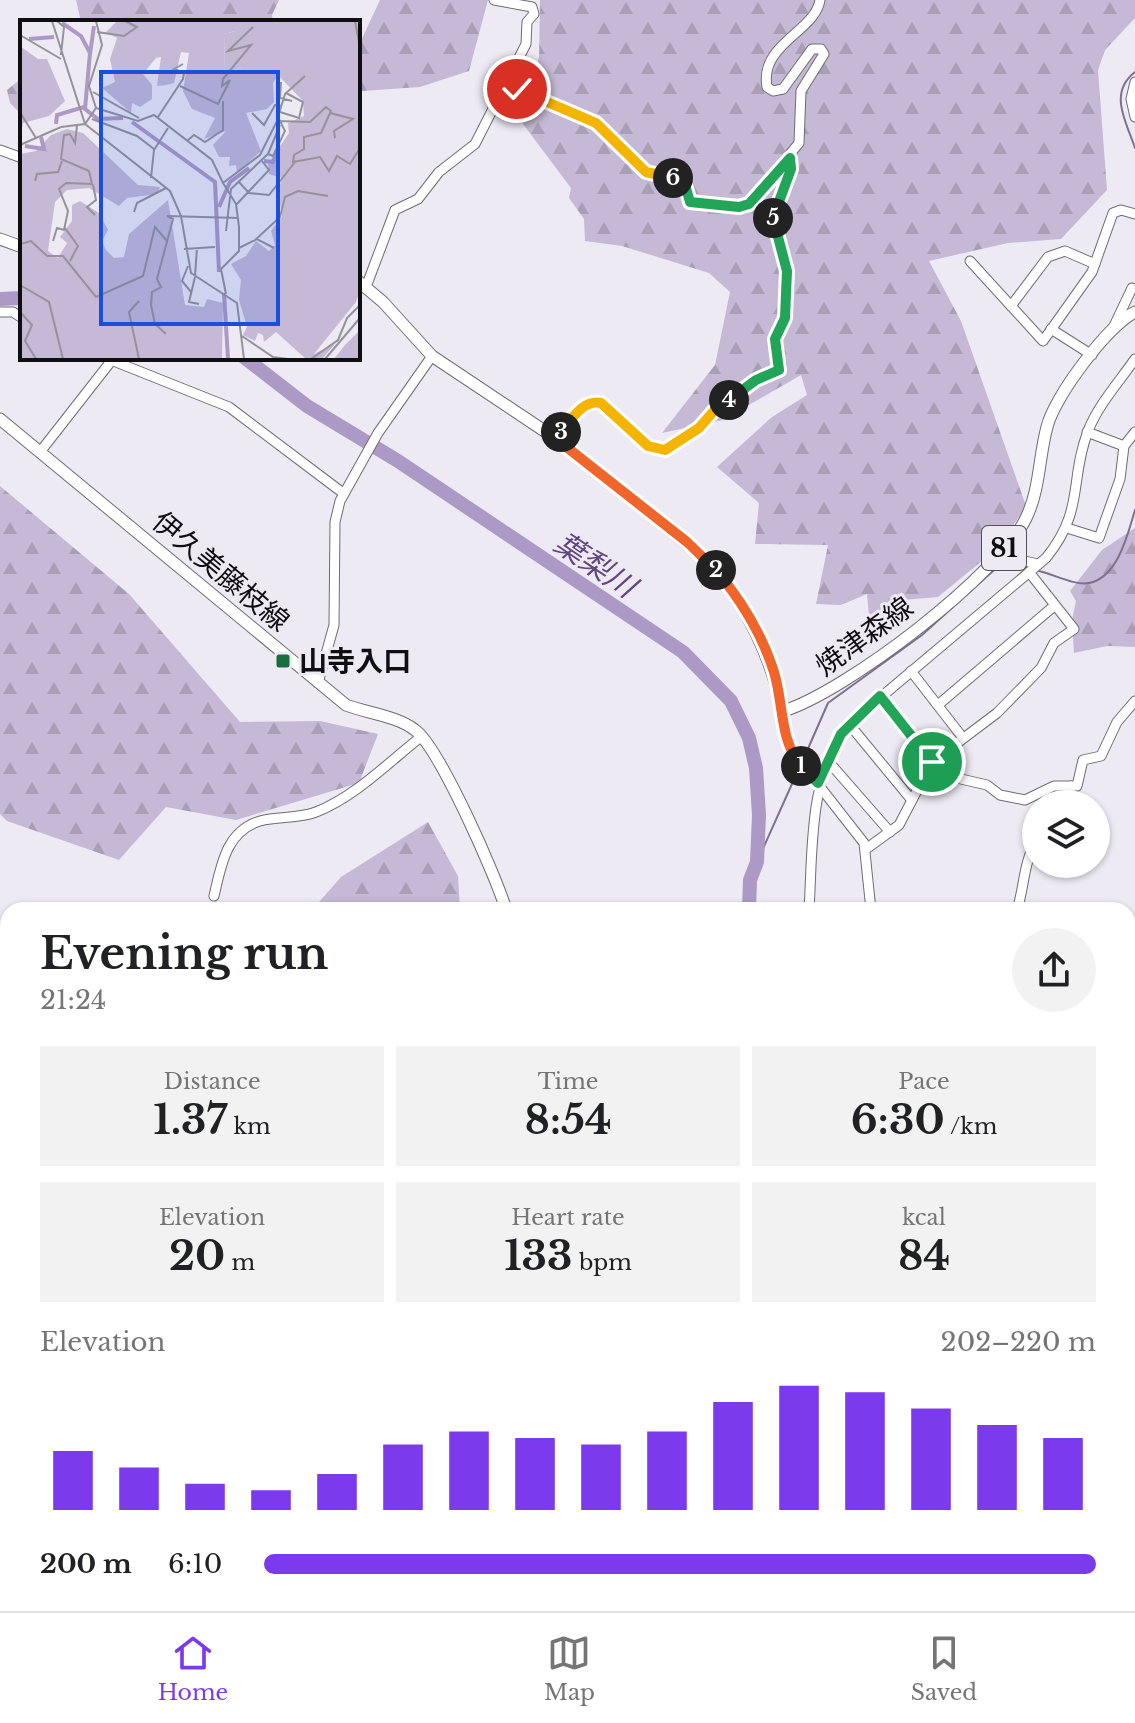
<!DOCTYPE html>
<meta charset="utf-8">
<style>
:root{--surface:#fff;--page:#f2f2f2;--text:#202124;--muted:#757577;--line:#e0e0e0;--accent:#7c3aed}
body{margin:0;font-family:"Libre Baskerville","Noto Sans JP",serif;background:var(--page);color:var(--text);height:100vh;display:flex;flex-direction:column;font-size:30px;white-space:nowrap}
*{box-sizing:border-box;margin:0}
p{font-size:26px;color:var(--muted)}
.icon{flex:none;width:44px;height:44px;fill:none;stroke:currentColor;stroke-width:2;stroke-linecap:round;stroke-linejoin:round}
.map{position:relative;flex:1;overflow:hidden}
.sheet{position:absolute;left:0px;top:902px;width:1136px;height:710px;display:flex;flex-direction:column;background:var(--surface);border-radius:24px 24px 0 0;box-shadow:0 2px 6px #0004}
.sheet>*{flex:none}
.controls{position:absolute;left:1022px;top:790px;display:grid;gap:16px}
.controls a{display:grid;place-items:center;width:88px;height:88px;border-radius:50%;background:var(--surface);box-shadow:0 2px 6px #0004;font-size:40px}
.pin{position:absolute;display:grid;place-items:center;width:68px;height:68px;color:#fff;margin:-34px;border:4px solid #fff;border-radius:50%;box-shadow:0 2px 8px #0007}
.km{position:absolute;width:40px;height:40px;margin:-20px;border-radius:50%;background:#222;color:#fff;font-size:22px;line-height:40px;text-align:center}
.round{display:grid;place-items:center;flex:none;width:84px;height:84px;border-radius:42px;background:var(--page)}
.head{display:flex;align-items:center;justify-content:space-between;height:136px;padding:0 40px}
h1{font-size:44px;font-weight:700;line-height:60px}
.metrics{display:grid;grid-template-columns:repeat(3,1fr);gap:12px;height:136px;padding:8px 40px}
.metrics div{display:grid;align-content:center;border-radius:0px;background:var(--page);text-align:center}
.metrics b{font-size:40px;font-weight:700}
.metrics small{font-size:22px;font-weight:400}
.metrics p{font-size:22px}
.chart{height:224px;padding:16px 40px}
.chart p{display:flex;justify-content:space-between}
.chart svg{width:100%;height:144px;margin-top:8px;stroke:var(--accent);stroke-width:6}
ul{padding:0 40px;list-style:none;font-size:26px}
li{display:grid;grid-template-columns:128px 96px 1fr;align-items:center;height:60px}
li i{height:20px;border-radius:10px;background:var(--accent)}
.dock{display:flex;justify-content:space-around;align-items:center;height:112px;border-top:2px solid var(--line);background:var(--surface);font-size:22px;color:var(--muted)}
.dock a{display:grid;justify-items:center;gap:4px}
.dock .on{color:var(--accent)}
.map>svg:first-child{display:block}
.forest{fill:url(#forest-firs)}
.lines{fill:none;stroke-linecap:round;stroke-linejoin:round}
.stream{stroke:#7e6f90;stroke-width:2}
.river{stroke:#ad99c6;stroke-width:14}
.minor-casing{stroke:#6f6c74;stroke-width:11}
.major-casing{stroke:#6f6c74;stroke-width:13}
.minor{stroke:#fff;stroke-width:9}
.major{stroke:#fff;stroke-width:11}
.split-1-casing{stroke:#fff;stroke-width:16}
.split-2-casing{stroke:#fff;stroke-width:16}
.split-3-casing{stroke:#fff;stroke-width:16}
.split-4-casing{stroke:#fff;stroke-width:16}
.split-5-casing{stroke:#fff;stroke-width:16}
.split-6-casing{stroke:#fff;stroke-width:16}
.split-7-casing{stroke:#fff;stroke-width:16}
.split-1{stroke:#22a559;stroke-width:10}
.split-2{stroke:#f0652b;stroke-width:10}
.split-3{stroke:#f0652b;stroke-width:10}
.split-4{stroke:#f5b400;stroke-width:10}
.split-5{stroke:#22a559;stroke-width:10}
.split-6{stroke:#22a559;stroke-width:10}
.split-7{stroke:#f5b400;stroke-width:10}
.poi-dot{fill:#166d40;stroke:#eeeaf4;stroke-width:3}
.labels{text-anchor:middle;stroke-width:6;stroke-linejoin:round;paint-order:stroke}
.shield{fill:#eeeaf4;stroke:#525055;stroke-width:2}
.shield-label{font-size:26px;font-weight:bold;fill:#0f0e11}
.street-label{font-size:28px;fill:#0f0e11;stroke:#eeeaf4}
.poi-label{font-size:28px;font-weight:bold;fill:#0f0e11;stroke:#eeeaf4;text-anchor:start}
.water-label{font-size:30px;font-style:italic;fill:#624681;stroke:#eeeaf4}
.inset-river{fill:none;stroke:#ad99c6;stroke-width:4}
.inset-road{fill:none;stroke:#959299;stroke-width:2}
.view{fill:#1d4ed8;fill-opacity:0.15;stroke:#1d4ed8;stroke-width:4}
.inset-edge{fill:none;stroke:#0f0e11;stroke-width:4}
</style>
<div class="map">
<svg width="1135" height="1611" viewBox="0 0 1135 1611">
<defs>
<pattern id="forest-firs" width="22" height="20" patternUnits="userSpaceOnUse" patternTransform="scale(2)"><rect width="22" height="20" fill="#c5b9d5"/><path d="M5 1l3.5 6h-7zM16 11l3.5 6h-7z" fill="#a89eb6"/></pattern>
</defs>
<rect width="100%" height="100%" fill="#eeeaf4"/>
<g class="forest">
<polygon points="76,0 279,0 272,15 273,22 81,22"/>
<polygon points="380,0 488,0 469,71 420,87 362,91 358,47"/>
<polygon points="540,0 1135,0 1135,18 1105,50 1098,70 1107,190 1061,239 1008,243 929,261 961,321 1026,506 999,547 938,597 903,600 871,639 867,594 841,605 816,604 828,545 755,544 759,503 717,467 772,417 807,395 801,375 723,420 662,433 715,365 730,292 709,273 622,246 585,241 584,219 569,198 571,188 523,124 539,57"/>
<polygon points="22,78 22,115 10,103 7,90"/>
<polygon points="0,486 129,594 240,722 320,721 378,734 359,783 236,820 166,807 119,860 7,821 0,814"/>
<polygon points="1135,528 1135,647 1107,646 1074,653 1072,620 1076,601 1070,591 1102,550"/>
<polygon points="428,822 458,876 460,910 312,910 341,877"/>
<polygon points="0,927 8,942 8,1604 773,1604 773,1611 0,1611"/>
<polygon points="1135,940 1135,1611 928,1611 925,1604 1128,1604 1128,946"/>
</g>
<g class="lines">
<g class="stream">
<path d="M1135 72C1108 93 1126 121 1135 148"/>
<path d="M1039 571C1053 574 1075 586 1089 583 1118 578 1128 533 1135 510"/>
<polyline points="965,596 1002,563 1029,569"/>
<polyline points="803,760 828,703 922,635 954,606"/>
<polyline points="757,862 800,766"/>
</g>
<g class="river">
<polyline points="0,299 22,298"/>
<polyline points="245,358 307,406 398,461 683,652 731,701 749,738 756,768 759,815 757,862 750,880 749,910"/>
<polyline points="785,1611 785,1604"/>
</g>
<g class="minor-casing">
<g id="minor">
<polyline points="1135,82 1131,99 1135,117"/>
<path d="M504 90 517 89 551 101 596 123 646 172 678 179 690 202 739 207 749 204 799 143 801 91 824 54 821 49H812L783 89 773 91 767 87C759 44 815 32 820 0"/>
<polyline points="0,150 22,158"/>
<polyline points="970,261 1043,341 1092,272 1113,213 1121,210 1135,214"/>
<polyline points="366,287 395,210 418,199 439,172 475,144 526,44 527,22 534,14 532,7 494,0"/>
<polyline points="1011,306 1048,257 1065,251 1095,264"/>
<polyline points="0,312 13,312 22,318"/>
<polyline points="1114,326 1132,288"/>
<polyline points="1051,329 1092,355"/>
<polyline points="106,358 229,407 343,493"/>
<polyline points="1087,432 1124,446"/>
<polyline points="555,438 587,403 601,403 648,446 665,450 699,428 719,405 740,395 756,380 779,370 781,364 775,339 785,318 787,271 773,221 791,169 790,158"/>
<polyline points="40,452 112,360"/>
<polyline points="1067,528 1099,538 1120,479 1124,446 1135,432"/>
<polyline points="997,555 1038,564"/>
<polyline points="911,671 963,738"/>
<polyline points="318,683 334,625 335,522 340,501 378,433 432,356"/>
<polyline points="880,696 932,762 948,776 987,785 1000,795 1025,800 1054,786 1077,786 1083,760 1101,756 1117,722 1135,701"/>
<polyline points="938,705 1054,606"/>
<polyline points="783,711 788,746 864,843 871,910"/>
<polyline points="849,724 910,798"/>
<polyline points="828,761 890,832"/>
<polyline points="1066,804 1071,786"/>
<polyline points="866,849 899,825 932,762 997,713 1041,668 1054,643 1074,629 1029,572"/>
<path d="M214 896C221 866 226 831 260 821 278 816 298 819 316 812 355 797 390 761 422 736"/>
<path d="M809 910C813 846 808 777 849 724L1046 558C1085 510 1069 481 1088 431 1098 405 1119 382 1135 359"/>
<path d="M1017 910C1024 889 1024 859 1036 843"/>
<polyline points="1128,942 1135,937"/>
<polyline points="0,1428 8,1424"/>
<polyline points="201,1604 202,1611"/>
<polyline points="341,1604 344,1611"/>
</g>
</g>
<g class="major-casing">
<g id="major">
<polyline points="0,239 22,247"/>
<path d="M358 281 383 302 432 356 555 438 712 564C748 609 770 655 783 711 844 693 1001 574 1027 516 1040 488 1039 456 1047 427 1054 397 1108 325 1135 312"/>
<path d="M0 419 346 705C367 713 397 716 415 730 439 747 497 878 506 910"/>
<polyline points="891,1604 891,1611"/>
</g>
</g>
<use href="#minor" class="minor"/>
<use href="#major" class="major"/>
</g>
<g class="lines">
<g class="split-1-casing">
<polyline id="split-1" points="801,766 818,783 841,734 880,696 932,762"/>
</g>
<g class="split-2-casing">
<path id="split-2" d="M716 570C741 600 762 634 774 672 784 705 779 738 801 766"/>
</g>
<g class="split-3-casing">
<polyline id="split-3" points="561,432 555,438 687,542 716,570"/>
</g>
<g class="split-4-casing">
<path id="split-4" d="M561 432C572 419 583 399 601 403L648 446 665 450 699 428 719 405 729 400"/>
</g>
<g class="split-5-casing">
<polyline id="split-5" points="729,400 756,380 779,370 775,339 785,318 787,271 773,218"/>
</g>
<g class="split-6-casing">
<polyline id="split-6" points="673,178 686,188 690,202 739,207 749,204 790,158 791,169 773,218"/>
</g>
<g class="split-7-casing">
<polyline id="split-7" points="517,89 596,123 646,172 673,178"/>
</g>
<use href="#split-1" class="split-1"/>
<use href="#split-2" class="split-2"/>
<use href="#split-3" class="split-3"/>
<use href="#split-4" class="split-4"/>
<use href="#split-5" class="split-5"/>
<use href="#split-6" class="split-6"/>
<use href="#split-7" class="split-7"/>
</g>
<rect class="poi-dot" x="275" y="653" width="16" height="16" rx="4"/>
<g class="labels">
<rect class="shield" x="982" y="526" width="44" height="44" rx="6"/>
<g class="shield-label">
<text x="1004" y="557">81</text>
</g>
<g class="street-label">
<text transform="translate(221 571) rotate(40)" y="10">伊久美藤枝線</text>
<text transform="translate(864 636) rotate(-36)" y="10">焼津森線</text>
</g>
<g class="poi-label">
<text x="299" y="671">山寺入口</text>
</g>
<g class="water-label">
<text transform="translate(595 565) rotate(34)" y="10">葉梨川</text>
</g>
</g>
<g transform="translate(20 20)">
<rect width="340" height="340" fill="#eeeaf4"/>
<path d="M215 11H228L235 20 222 34V48L205 52 204 14Z" fill="#c5b9d5"/>
<path d="M97 1H340V270L336 282 294 334 315 324 302 339H286L256 312 244 322 243 315 238 313 235 321 223 315 227 307 219 280 221 260 211 244 226 236 236 221 249 231 255 225 251 211 262 196 258 172 262 158 249 154 248 144 269 113 268 103 284 96 283 81 258 55 253 63 254 82 247 89 226 93 241 131 217 152 216 145 209 146 210 137H199L193 125 206 111 184 119 195 98 172 89 163 71 169 33 161 32 154 63 146 65 137 66 141 37 136 38 123 54 132 65V79L120 87 112 83 111 93 82 68 95 62 90 39 97 18 86 12ZM215 11H228L234 20 222 34V48L205 52 204 14ZM0 26 18 39H27L45 81 29 96 3 103 0 118ZM47 109 63 113 118 165 140 167 137 174 107 178 99 186 69 168 47 170 35 182 28 231 38 238 47 223 40 217 52 201V185L60 181 79 193 88 210 82 221 86 230 94 238 104 237 109 214 148 180 165 285 184 287 187 279 203 283 202 339H0V134L16 131 31 115ZM340 310V339H314L325 325Z" fill="#c5b9d5" fill-rule="evenodd"/>
<path class="inset-river" d="M42 3 61 16 70 33 65 89 78 99 103 98M9 19 34 17M70 34 74 6M112 102 195 162 199 252M36 104 37 95 64 87M5 126 24 129 21 117M244 141 253 142 259 128M199 187 210 162 229 148M204 273 208 339"/>
<path class="inset-road" d="M32 1 65 104M37 1 44 7 41 35M76 1 82 25 69 66 76 88M335 1 340 27M77 12 104 16 117 7 105 1M0 15 41 39M261 62 260 78 272 81M160 66 198 84 210 60 202 66 203 59 231 25 208 31 233 7M73 72 119 98M260 92 279 98 283 82 266 73M232 93 244 105 255 85 262 86M310 93 333 99 314 111 315 118M1 94 16 118M138 97 163 59 164 53 154 49 163 44M72 99 117 116 134 129M65 104 150 171 161 196 171 253 217 283 224 339M168 120 174 115 185 122 203 110V81M0 125 41 107 65 104 76 88 118 101 134 95 192 140 203 163 240 135 257 101 290 102 306 87 311 91 301 113 284 117V129L274 135 273 142 300 137 309 151 317 136 330 144 340 128M248 134 260 105M131 158 134 130 148 108M15 161 17 154 38 152 42 141M218 161 229 173 249 175 275 142M203 163 216 184 219 207V231L201 249 206 274M73 165 76 180 67 187 75 195M216 185 249 150 242 141M114 192 117 183 146 168M45 208 58 226 50 241M206 211 211 169 248 134 253 136 265 111 258 97 265 74 285 56M33 221 37 208 44 210 48 191 39 169 46 163 72 164 69 151 41 139 44 115 50 114 55 123 57 106M234 221 260 197 265 177 278 171 308 176M0 224 11 221 27 236H43L76 277 123 256 135 207 147 221M219 228 237 219 254 228M164 229 195 227M168 246 162 261 171 272M175 256 177 228M175 257 169 282 179 284M0 265 29 282 43 339M0 292 12 305 5 321 16 339M146 314 135 304 131 285 132 272 141 267 137 259 153 199 147 196 218 198M222 316 253 337 268 339M119 339 109 292 119 281M291 339 318 320 327 298 340 285M305 339 340 298"/>
<path class="view" d="M81 52H258V304H81Z"/>
<rect width="340" height="340" class="inset-edge"/>
</g>
</svg>
<div class="controls">
<a><svg class="icon" aria-label="layers" viewBox="0 0 24 24"><path d="M12 4l9 5-9 5-9-5zM3 14l9 5 9-5"/></svg></a>
</div>
<div class="pin" style="left:932px;top:762px;background:#1e9e55"><svg class="icon" aria-label="arrive" viewBox="0 0 24 24"><path d="M6 21V4h12l-3 4 3 4H6"/></svg></div>
<div class="pin" style="left:517px;top:89px;background:#d93025"><svg class="icon" aria-label="check" viewBox="0 0 24 24"><path d="M5 12l5 5 9-10"/></svg></div>
<b class="km" style="left:801px;top:766px">1</b>
<b class="km" style="left:716px;top:570px">2</b>
<b class="km" style="left:561px;top:432px">3</b>
<b class="km" style="left:729px;top:400px">4</b>
<b class="km" style="left:773px;top:218px">5</b>
<b class="km" style="left:673px;top:178px">6</b>
<section class="sheet">
<div class="head"><div><h1>Evening run</h1><p>21:24</p></div><a class="round"><svg class="icon" aria-label="share" viewBox="0 0 24 24"><path d="M12 15V3M7 8l5-5 5 5M5 13v7h14v-7"/></svg></a></div>
<div class="metrics">
<div><p>Distance</p><b>1.37<small> km</small></b></div>
<div><p>Time</p><b>8:54</b></div>
<div><p>Pace</p><b>6:30<small> /km</small></b></div>
</div>
<div class="metrics">
<div><p>Elevation</p><b>20<small> m</small></b></div>
<div><p>Heart rate</p><b>133<small> bpm</small></b></div>
<div><p>kcal</p><b>84</b></div>
</div>
<div class="chart"><p><span>Elevation</span>202–220 m</p>
<svg viewBox="0 0 160 44" preserveAspectRatio="none"><path d="M5 44V26M15 44V31M25 44V36M35 44V38M45 44V33M55 44V24M65 44V20M75 44V22M85 44V24M95 44V20M105 44V11M115 44V6M125 44V8M135 44V13M145 44V18M155 44V22"/></svg>
</div>
<ul>
<li><b>200 m</b>6:10<i style="width:100%"></i></li>
</ul>
</section>
</div>
<nav class="dock">
<a class="on"><svg class="icon" aria-label="home" viewBox="0 0 24 24"><path d="M3 11l9-7 9 7M6 9v11h12V9"/></svg>Home</a>
<a><svg class="icon" aria-label="map" viewBox="0 0 24 24"><path d="M3 6l6-2 6 2 6-2v14l-6 2-6-2-6 2zM9 4v14M15 6v14"/></svg>Map</a>
<a><svg class="icon" aria-label="saved" viewBox="0 0 24 24"><path d="M7 4h10v16l-5-4-5 4z"/></svg>Saved</a>
</nav>
